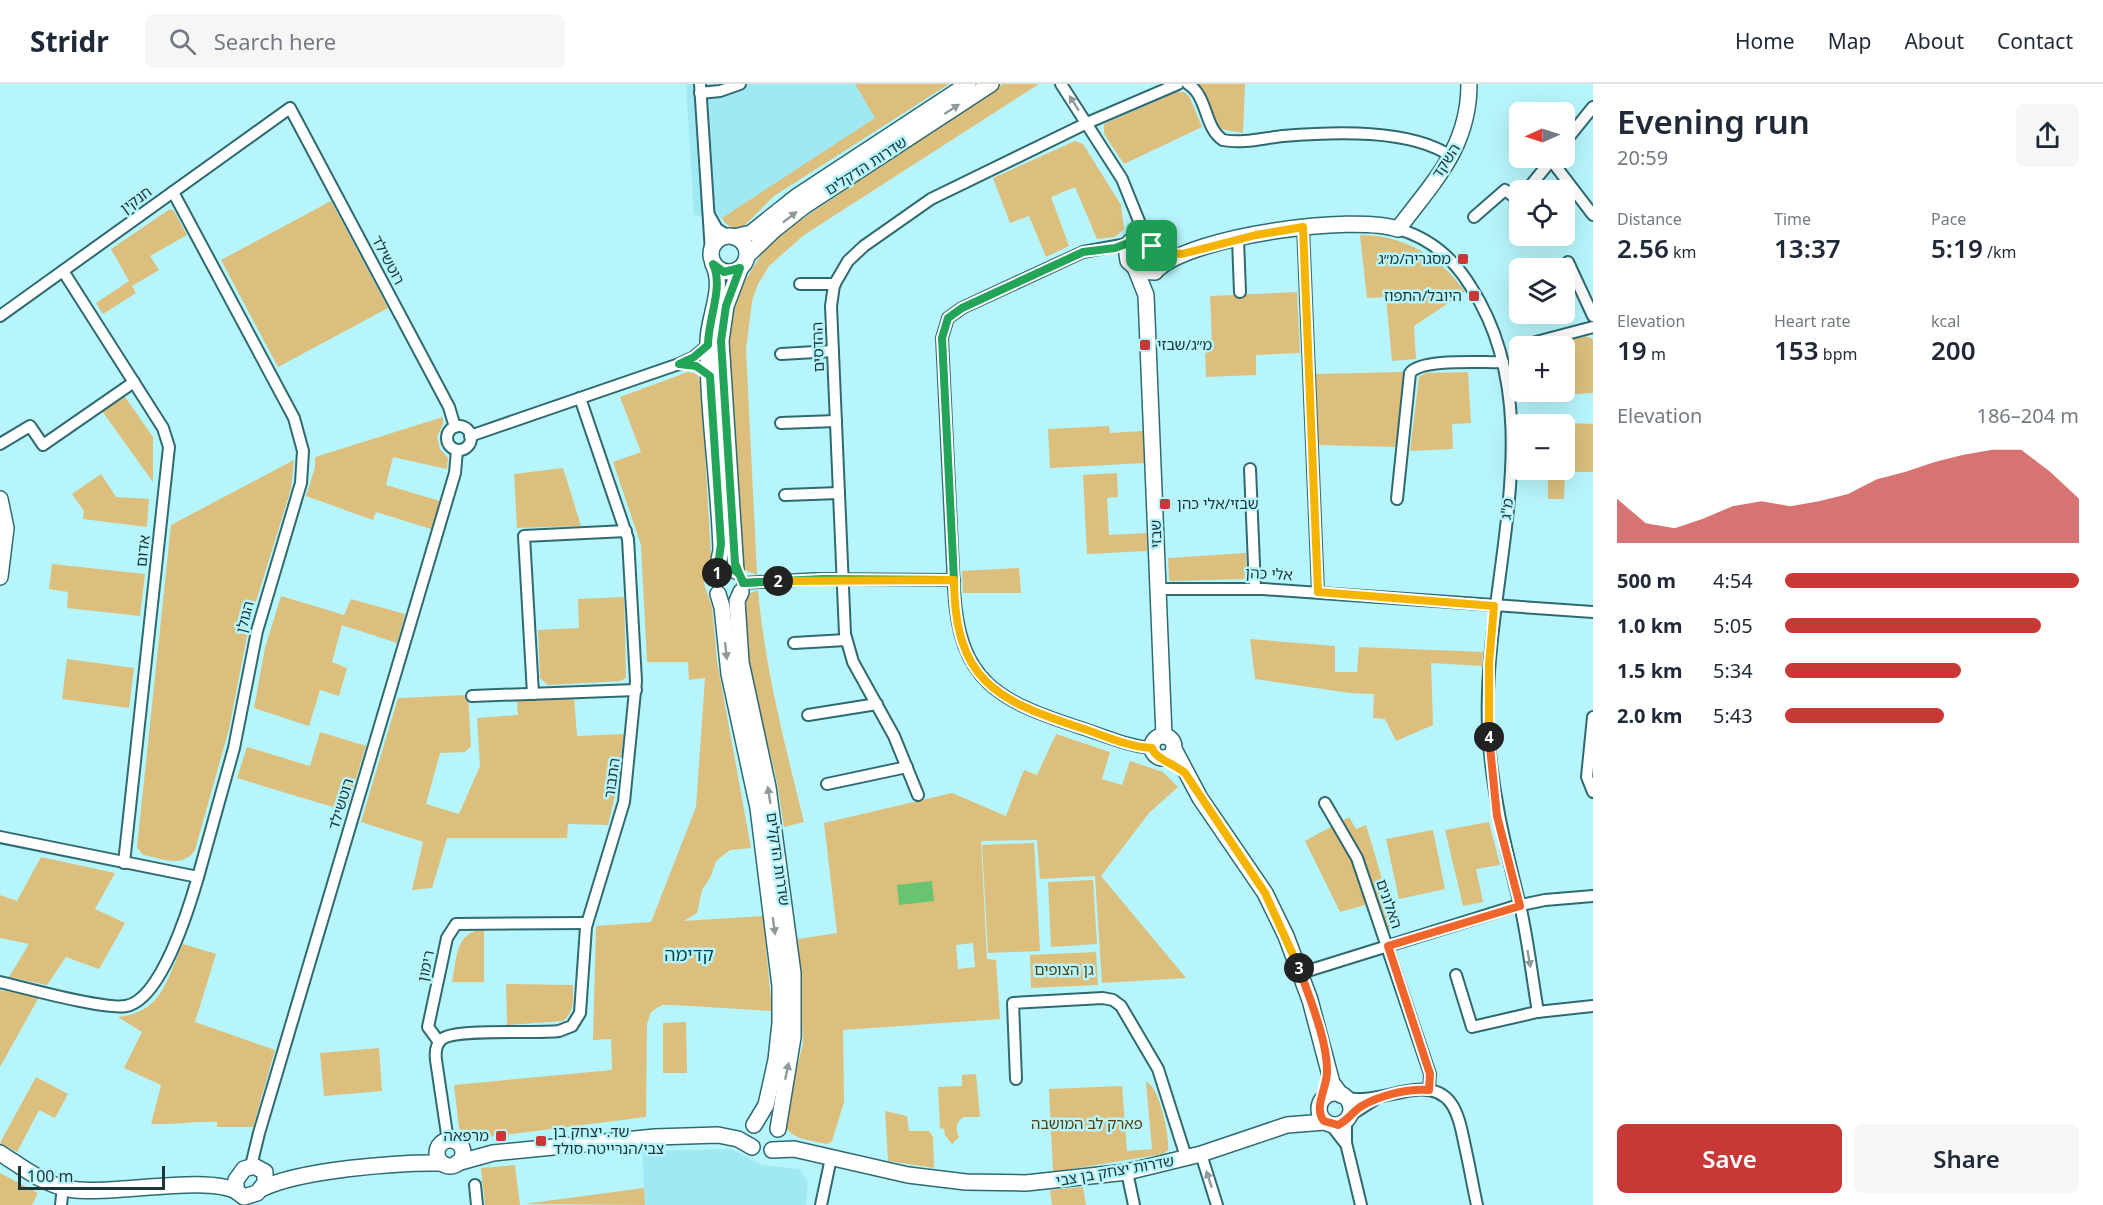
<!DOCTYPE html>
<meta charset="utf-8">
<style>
:root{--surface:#fff;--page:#f6f6f7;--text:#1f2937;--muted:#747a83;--line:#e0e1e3;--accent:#c73837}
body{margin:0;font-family:"Noto Sans","Noto Sans Hebrew",sans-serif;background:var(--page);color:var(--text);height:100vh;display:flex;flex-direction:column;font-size:22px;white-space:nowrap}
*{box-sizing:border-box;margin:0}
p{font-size:20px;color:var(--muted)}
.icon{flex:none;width:33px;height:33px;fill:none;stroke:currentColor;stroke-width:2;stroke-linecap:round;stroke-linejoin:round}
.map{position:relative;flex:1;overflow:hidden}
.panel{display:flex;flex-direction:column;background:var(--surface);width:510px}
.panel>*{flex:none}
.needle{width:39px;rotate:267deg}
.controls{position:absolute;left:1509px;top:18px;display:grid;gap:12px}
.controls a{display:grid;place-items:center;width:66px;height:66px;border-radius:9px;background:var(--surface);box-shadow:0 6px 24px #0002;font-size:30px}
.scale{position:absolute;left:18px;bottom:15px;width:147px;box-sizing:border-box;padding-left:6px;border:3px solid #1c3538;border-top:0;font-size:16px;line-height:21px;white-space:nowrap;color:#1c3538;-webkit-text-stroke:4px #b7f5fc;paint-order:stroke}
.pin{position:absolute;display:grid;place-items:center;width:51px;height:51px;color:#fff;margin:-26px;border-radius:12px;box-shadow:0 3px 9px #0006}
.km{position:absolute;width:30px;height:30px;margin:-15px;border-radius:50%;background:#222;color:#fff;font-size:16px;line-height:30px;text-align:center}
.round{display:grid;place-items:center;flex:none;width:63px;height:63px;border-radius:9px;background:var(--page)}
.headline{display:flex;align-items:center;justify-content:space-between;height:102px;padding:0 24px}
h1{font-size:33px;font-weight:600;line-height:45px}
.figures{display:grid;grid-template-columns:repeat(3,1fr);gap:9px;height:102px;padding:6px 24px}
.figures div{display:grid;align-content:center}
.figures b{font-size:26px;font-weight:600}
.figures small{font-size:16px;font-weight:400}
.figures p{font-size:16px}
.chart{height:168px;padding:12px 24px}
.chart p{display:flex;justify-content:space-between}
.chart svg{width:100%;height:108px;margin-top:6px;fill:var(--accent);opacity:.7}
.button{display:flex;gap:12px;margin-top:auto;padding:12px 24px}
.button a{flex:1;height:69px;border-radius:9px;background:var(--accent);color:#fff;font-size:24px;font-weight:600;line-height:69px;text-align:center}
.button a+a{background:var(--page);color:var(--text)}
ul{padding:0 24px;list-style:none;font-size:20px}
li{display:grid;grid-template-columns:96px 72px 1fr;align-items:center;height:45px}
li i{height:15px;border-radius:8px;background:var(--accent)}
header{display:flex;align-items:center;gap:36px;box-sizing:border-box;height:84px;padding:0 30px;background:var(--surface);border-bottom:2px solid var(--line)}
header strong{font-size:28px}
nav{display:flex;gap:33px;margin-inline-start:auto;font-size:21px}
.search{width:420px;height:54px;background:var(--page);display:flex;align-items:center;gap:15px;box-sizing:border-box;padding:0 21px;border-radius:9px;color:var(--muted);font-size:22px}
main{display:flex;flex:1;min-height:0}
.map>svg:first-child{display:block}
.built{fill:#a1e9f2}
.green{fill:#dcbe7d;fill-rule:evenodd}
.water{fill:#69c470}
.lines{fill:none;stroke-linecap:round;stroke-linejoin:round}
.street-casing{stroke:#2f6a71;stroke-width:14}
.secondary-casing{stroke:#2f6a71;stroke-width:18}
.street{stroke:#fff;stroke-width:10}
.secondary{stroke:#fff;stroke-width:15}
.oneway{fill:#8e9a9c}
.split-1-casing{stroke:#fff;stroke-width:12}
.split-2-casing{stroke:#fff;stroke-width:12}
.split-3-casing{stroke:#fff;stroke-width:12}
.split-4-casing{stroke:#fff;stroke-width:12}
.split-5-casing{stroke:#fff;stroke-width:12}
.split-1{stroke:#22a559;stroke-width:8}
.split-2{stroke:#22a559;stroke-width:8}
.split-3{stroke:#f5b400;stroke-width:8}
.split-4{stroke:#f0652b;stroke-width:8}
.split-5{stroke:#f5b400;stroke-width:8}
.poi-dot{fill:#c73837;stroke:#b7f5fc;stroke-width:2}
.labels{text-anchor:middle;stroke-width:5;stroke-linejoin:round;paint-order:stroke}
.street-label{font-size:15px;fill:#1c3538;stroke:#b7f5fc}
.poi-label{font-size:15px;fill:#1c3538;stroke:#b7f5fc;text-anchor:end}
.park-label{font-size:15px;fill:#54400d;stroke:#b7f5fc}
.quarter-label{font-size:18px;fill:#01484f;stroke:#b7f5fc}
</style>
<header>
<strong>Stridr</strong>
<div class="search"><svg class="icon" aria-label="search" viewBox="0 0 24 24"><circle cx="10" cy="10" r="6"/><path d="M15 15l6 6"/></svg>Search here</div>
<nav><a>Home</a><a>Map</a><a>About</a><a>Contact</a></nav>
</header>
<main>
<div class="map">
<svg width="1593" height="1121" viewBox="0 0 1593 1121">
<rect width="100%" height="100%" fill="#b7f5fc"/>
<g class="built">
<polygon points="686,0 855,0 876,34 722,134 694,131"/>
<polygon points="731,1065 762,1081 799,1085 808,1098 806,1121 645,1121 642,1067"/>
</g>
<g class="green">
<path d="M855 0H949L774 112 743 143C732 146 727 142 722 134L875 34Z"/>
<path d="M1003 0H1039L804 151 769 182 758 200 752 217 746 265 757 491 745 486 742 475 729 252C735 210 749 184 777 152Z"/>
<polygon points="1198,0 1245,0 1243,49 1221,45"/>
<polygon points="1177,8 1184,8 1189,12 1202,43 1124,80 1104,50 1104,40"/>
<polygon points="1075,57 1083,60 1121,121 1124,145 1115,153 1097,155 1075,103 1051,113 1069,162 1046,173 1029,132 1010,139 993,94"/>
<polygon points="331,117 388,224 278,283 221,176"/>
<polygon points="170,125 174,127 187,151 150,172 159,186 132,202 136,209 103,230 96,219 129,197 111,165"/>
<path d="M1360 151C1404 151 1440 172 1465 208L1414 242 1416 275 1392 277 1386 213 1367 214Z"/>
<polygon points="1297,208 1300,269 1256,271 1256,291 1206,293 1205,261 1212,260 1210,212"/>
<polygon points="1585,252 1593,255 1593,309 1556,311 1555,308 1564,308 1564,262 1548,261"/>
<polygon points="688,288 697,290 701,300 711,473 704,500 712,523 717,577 751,764 730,766 716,777 711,792 702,806 697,829 684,837 763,832 772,927 673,921 662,921 651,928 647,940 646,1033 472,1055 461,1049 459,1044 454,1001 612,986 611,955 593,956 596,842 651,838 696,723 705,594 689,596 688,578 647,578 641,461 613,378 641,368 620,313"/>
<polygon points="1404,288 1397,363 1317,361 1314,290"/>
<polygon points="1468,288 1471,339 1452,340 1453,365 1410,367 1419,293 1426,289"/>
<polygon points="125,313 153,353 153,398 102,327"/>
<polygon points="443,333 443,340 437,353 440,365 448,374 447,385 393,373 386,401 440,417 431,445 376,428 373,436 306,412 315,383 315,373"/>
<polygon points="1567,339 1593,340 1593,388 1565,388 1564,415 1548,415 1548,389 1519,388 1519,380 1520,386 1564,386"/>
<polygon points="1109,342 1110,349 1143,347 1145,379 1050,384 1048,345"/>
<path d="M294 376 291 405 250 537 229 645 195 766C183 785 161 774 143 771L137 763 171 441Z"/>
<polygon points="563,384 581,442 517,444 514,390"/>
<polygon points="1117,389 1118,413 1107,414 1109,451 1147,449 1147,467 1087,470 1083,391"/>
<polygon points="101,390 116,413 149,415 147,443 83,435 84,427 72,410"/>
<polygon points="1246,469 1247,490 1244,495 1170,497 1169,494 1168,474"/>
<polygon points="52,480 145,490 140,532 67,524 68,508 49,505"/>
<polygon points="1019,484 1021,509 963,509 962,487"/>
<path d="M758 506C765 585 785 661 804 738L784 743C781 725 779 707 775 689 765 645 733 551 748 510Z"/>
<polygon points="281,512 344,531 351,515 405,530 397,559 342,541 332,578 347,584 339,612 320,606 309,642 254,624 265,564"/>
<polygon points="624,513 626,594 620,597 548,601 540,594 538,546 579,544 578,515"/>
<polygon points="1250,555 1335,562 1335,588 1357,588 1359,563 1483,568 1482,582 1431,579 1433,641 1396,657 1385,635 1373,634 1374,610 1350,609 1255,595"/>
<polygon points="67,575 134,584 129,624 62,615"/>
<polygon points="468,611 471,662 465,668 440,669 426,720 459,730 480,682 477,634 518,631 517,617 574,614 577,652 624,650 616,707 608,741 568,740 567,754 447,754 432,804 412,806 423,758 361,738 398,614"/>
<polygon points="320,648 366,662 346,727 237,694 247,663 310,682"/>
<path d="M1056 650 1110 668 1102 695 1122 701 1130 677 1163 688 1178 703 1149 729 1101 792 1186 894 1102 899 1095 792 1040 795 1037 756 981 757 987 875 996 876 1000 935 843 946 844 1018 832 1057 827 1060C811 1056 788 1056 783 1037L803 960 798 855 837 849 824 739 952 709 1006 732 1024 686 1037 691ZM973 859 975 883 958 885 956 861Z"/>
<polygon points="1349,733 1356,745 1366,741 1397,845 1387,847 1375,818 1340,828 1305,757"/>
<polygon points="1489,738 1500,781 1476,785 1483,818 1463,822 1445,746"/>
<polygon points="1433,746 1445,805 1399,815 1386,755"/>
<polygon points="1034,759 1040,867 988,869 982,761"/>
<polygon points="41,773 115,789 95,825 125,839 99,885 66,873 47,901 9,893 29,860 0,854 0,811 17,817"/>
<polygon points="1093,796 1097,860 1051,863 1048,798"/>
<path d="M484 845V898H452C457 874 455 848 484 845Z"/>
<path d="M183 860 216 870 195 938 275 966 253 1043H217V1038C195 1037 174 1041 151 1040L161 1001 124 984 142 948 118 933C163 928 166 896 183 860Z"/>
<polygon points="1096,868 1098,901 1031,904 1030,871"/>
<path d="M506 900 573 901C573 915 575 928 563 937L507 941Z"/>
<polygon points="0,906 39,913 0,983"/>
<polygon points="686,938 687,989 663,989 663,939"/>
<polygon points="379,964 382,1007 324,1012 320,969"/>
<path d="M976 990 980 1033H963C956 1039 955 1044 959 1053L952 1060 945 1051 944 1045 940 1044 938 1003 962 1002V991Z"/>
<polygon points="36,993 68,1010 55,1034 39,1026 17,1068 0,1059"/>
<path d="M1146 998C1159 1001 1170 1053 1168 1066L1163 1070 1053 1088 1049 1005 1122 1002 1127 1067 1152 1065Z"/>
<polygon points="885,1027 907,1032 909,1047 929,1047 933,1053 934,1084 888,1077"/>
<polygon points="515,1081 520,1121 485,1121 481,1084"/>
<polygon points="0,1089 38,1109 32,1121 0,1121"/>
<polygon points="1083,1103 1086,1121 1052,1121 1050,1106"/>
<polygon points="644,1104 645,1121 524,1120"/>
</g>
<polygon class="water" points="932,797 934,817 899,821 897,801"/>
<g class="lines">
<g class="street-casing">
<g id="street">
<polyline points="700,0 711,168"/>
<polyline points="1061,0 1122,95 1143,147 1152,161"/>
<path d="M1188 0C1208 12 1204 44 1223 56 1242 60 1264 54 1283 52 1332 48 1411 44 1452 73"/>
<polyline points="700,9 720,7 740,0"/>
<polyline points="1564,59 1593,23"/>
<polyline points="1551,76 1593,131"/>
<polyline points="1527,106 1553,74"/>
<polyline points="709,131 717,145 728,152"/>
<polyline points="1474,133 1505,106 1517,115 1520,113"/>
<polyline points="1303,143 1318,508"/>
<path d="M1398 145C1430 154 1454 175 1471 203 1555 333 1482 499 1488 643 1491 705 1505 761 1520 821 1528 856 1532 893 1538 928"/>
<polyline points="1238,155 1240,208"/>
<path d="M1127 160 1083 168 962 224 948 234 942 254 954 505C959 598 998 617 1081 644 1103 651 1128 662 1152 664"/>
<polyline points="1568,178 1593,232"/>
<polyline points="63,187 163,344 169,363 124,779"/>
<polyline points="800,200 835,200"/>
<polyline points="0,232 290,24 449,323 455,343"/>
<polyline points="1521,262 1593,243"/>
<polyline points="781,270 833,267"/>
<polyline points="781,339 836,337"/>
<circle cx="459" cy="354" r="12"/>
<polyline points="470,352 679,280 694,273 708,261"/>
<polyline points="0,360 30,342 43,361 134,298"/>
<polyline points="1250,385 1255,504"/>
<polyline points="785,411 839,409"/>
<path d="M1397 415 1410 289C1422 274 1483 279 1503 278"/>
<polyline points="743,499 814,495 954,496"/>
<polyline points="1158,505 1263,505 1593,528"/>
<polyline points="794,559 846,556"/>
<polyline points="533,610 524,452 626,447"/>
<polyline points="472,612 636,606"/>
<polyline points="808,631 877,620"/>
<polyline points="1593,633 1587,693 1593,708"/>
<polyline points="827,700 907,683"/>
<polyline points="918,711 894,652 853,578 845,550 831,222 834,201 848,177 864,162 931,115 1087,39 1178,0"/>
<polyline points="1325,719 1357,774 1430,990 1429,1006"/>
<polyline points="0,753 198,793 234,664 257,547 301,399 303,367 294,334 173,108"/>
<polyline points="1301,889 1516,822 1545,816 1593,812"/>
<polyline points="1456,891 1472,943 1537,928 1593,922"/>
<path d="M0 898C26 904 104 926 126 922 161 916 189 824 198 793"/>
<polyline points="439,958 428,943 447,854 456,840 587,839"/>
<polyline points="1016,995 1013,919 1103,914 1113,916 1121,922 1158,985 1186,1073"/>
<path d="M1345 1014C1370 1018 1390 1009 1414 1006 1456 1001 1459 1035 1466 1067 1470 1085 1473 1103 1477 1121"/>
<polyline points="1349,1032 1374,1016"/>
<polyline points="1346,1036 1346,1059 1361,1121"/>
<polyline points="1331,1041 1345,1059"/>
<path d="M448 1057 436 976C435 968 436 960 442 955 456 944 536 950 559 947L572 942 580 929 586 843 624 718 636 597 628 455 580 314"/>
<polyline points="1201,1070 1217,1121"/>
<polyline points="251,1082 259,1049 455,389 457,366"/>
<polyline points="1127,1088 1134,1121"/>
<polyline points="475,1101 477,1121"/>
<polyline points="61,1121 63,1103"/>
<polyline points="821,1121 831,1074"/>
</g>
</g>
<g class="secondary-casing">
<g id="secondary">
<circle cx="729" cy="170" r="18"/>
<polyline points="734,153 751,149 796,113 968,0"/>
<path d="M1138 156C1152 159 1161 167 1160 181L1155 188 1139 187 1128 177 1126 162 1131 157Z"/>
<polyline points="747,172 774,146 803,123 991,0"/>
<path d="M713 180C725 203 709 231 708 256 707 326 719 396 721 466L716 491"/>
<path d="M1159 184C1195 152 1352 130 1398 145 1434 97 1469 63 1469 0"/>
<polyline points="1136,186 1146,211 1164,652"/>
<polyline points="0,415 6,444 0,493"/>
<polyline points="736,487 721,257 726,222 740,185"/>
<polyline points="741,508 737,517 741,578 768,703 793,889 793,953 778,1045"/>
<polyline points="718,510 722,523 729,590 758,724 780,902 780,939 776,976 766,1021 754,1041"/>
<circle cx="1163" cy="663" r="11"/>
<polyline points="1174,665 1200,714 1265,809 1286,852 1310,916 1332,999 1341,1011"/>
<circle cx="1335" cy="1025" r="16"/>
<circle cx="450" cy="1069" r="13"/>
<polyline points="772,1066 794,1065 908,1091 966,1098 1026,1099 1127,1088 1201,1070 1287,1041 1325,1038"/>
<path d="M0 1069C22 1083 43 1100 69 1105 111 1112 207 1090 238 1108"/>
<polyline points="457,1079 493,1069 655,1053 718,1051 738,1055 752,1063"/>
<polygon points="254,1082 265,1088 265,1099 257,1109 244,1113 236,1107 236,1096 244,1085"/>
<path d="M261 1105C299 1086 398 1078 442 1079"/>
</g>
</g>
<use href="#street" class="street"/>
<use href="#secondary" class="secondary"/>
</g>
<defs><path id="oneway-solid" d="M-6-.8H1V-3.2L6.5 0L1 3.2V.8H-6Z" transform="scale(1.5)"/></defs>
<g class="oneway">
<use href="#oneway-solid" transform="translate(1074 19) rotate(-123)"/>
<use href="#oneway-solid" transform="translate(952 25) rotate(-33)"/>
<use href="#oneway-solid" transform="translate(790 133) rotate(-38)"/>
<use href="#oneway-solid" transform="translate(726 567) rotate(84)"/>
<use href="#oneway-solid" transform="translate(769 711) rotate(-99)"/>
<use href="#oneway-solid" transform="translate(774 842) rotate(82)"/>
<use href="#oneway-solid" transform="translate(1529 875) rotate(80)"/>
<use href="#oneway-solid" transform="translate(787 987) rotate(-78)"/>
<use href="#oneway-solid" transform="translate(1209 1095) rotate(-108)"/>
</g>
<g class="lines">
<g class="split-1-casing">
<path id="split-1" d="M717 489 716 491C726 481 740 484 743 499L823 495 954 496 942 254 948 234 962 224 1083 168 1115 164 1136 156 1152 162"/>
</g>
<g class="split-2-casing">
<path id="split-2" d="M717 489 721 460 710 292 696 282 679 280 694 273 708 261C708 235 724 203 713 180L724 188 740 184 726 222 721 257 735 479 743 499 778 497"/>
</g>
<g class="split-3-casing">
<path id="split-3" d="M778 497 954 496C955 595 994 616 1081 644 1103 651 1128 663 1152 664 1155 675 1175 680 1185 689L1265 809 1299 884"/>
</g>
<g class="split-4-casing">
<path id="split-4" d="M1299 884C1309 913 1328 958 1327 988 1327 1004 1313 1024 1324 1037L1338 1041C1347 1037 1352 1029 1360 1023 1378 1012 1407 1004 1429 1006L1430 990 1388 862 1520 822 1497 732 1489 653"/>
</g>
<g class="split-5-casing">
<polyline id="split-5" points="1152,162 1158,168 1182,170 1256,151 1303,143 1318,508 1494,522 1489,580 1489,653"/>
</g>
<use href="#split-1" class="split-1"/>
<use href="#split-2" class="split-2"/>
<use href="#split-3" class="split-3"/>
<use href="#split-4" class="split-4"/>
<use href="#split-5" class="split-5"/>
</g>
<g class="poi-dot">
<rect x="1457" y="169" width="12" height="12" rx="3"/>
<rect x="1468" y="206" width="12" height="12" rx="3"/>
<rect x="1139" y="255" width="12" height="12" rx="3"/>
<rect x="1159" y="414" width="12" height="12" rx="3"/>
<rect x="495" y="1046" width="12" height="12" rx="3"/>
<rect x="535" y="1051" width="12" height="12" rx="3"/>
</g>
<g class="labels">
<g class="street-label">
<text transform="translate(1446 77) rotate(-57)" y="5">השקד</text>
<text transform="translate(866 82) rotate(-33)" y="5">שדרות הדקלים</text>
<text transform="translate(136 116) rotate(-36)" y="5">חנקין</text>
<text transform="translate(388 176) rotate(62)" y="5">רוטשילד</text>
<text transform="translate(818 263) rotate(-92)" y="5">ההדסים</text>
<text transform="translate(1507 425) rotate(-83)" y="5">מ"ג</text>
<text transform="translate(1156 450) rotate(-92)" y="5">שבזי</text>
<text transform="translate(143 467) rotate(-84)" y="5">אדום</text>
<text transform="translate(1269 490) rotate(3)" y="5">אלי כהן</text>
<text transform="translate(245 533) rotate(-75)" y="5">הגולן</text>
<text transform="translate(612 694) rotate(-82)" y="5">התבור</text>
<text transform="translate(341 720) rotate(-73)" y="5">רוטשילד</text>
<text transform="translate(778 775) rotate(82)" y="5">שדרות הדקלים</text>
<text transform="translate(1389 820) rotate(71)" y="5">האלונים</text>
<text transform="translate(426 882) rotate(-78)" y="5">רימון</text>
<text transform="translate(1115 1087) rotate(-10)" y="5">שדרות יצחק בן צבי</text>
</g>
<g class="poi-label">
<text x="1451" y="180">מסגריה/מ״ג</text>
<text x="1462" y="217">היובל/התפוז</text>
<text x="1157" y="266" text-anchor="start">מ״ג/שבזי</text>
<text x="1177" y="425" text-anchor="start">שבזי/אלי כהן</text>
<text x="553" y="1053" text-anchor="start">שד. יצחק בן<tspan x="553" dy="17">צבי/הנרייטה סולד</tspan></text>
<text x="489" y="1057">מרפאה</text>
</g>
<g class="park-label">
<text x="1064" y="891">גן הצופים</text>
<text x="1087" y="1045">פארק לב המושבה</text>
</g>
<g class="quarter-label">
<text x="689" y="877">קדימה</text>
</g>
</g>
</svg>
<div class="controls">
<a><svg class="needle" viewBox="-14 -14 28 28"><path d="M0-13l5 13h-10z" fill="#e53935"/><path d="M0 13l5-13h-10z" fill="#747a83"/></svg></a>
<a><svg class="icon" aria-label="locate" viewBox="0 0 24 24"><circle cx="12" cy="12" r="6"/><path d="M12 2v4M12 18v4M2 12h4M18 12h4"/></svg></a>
<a><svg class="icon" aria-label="layers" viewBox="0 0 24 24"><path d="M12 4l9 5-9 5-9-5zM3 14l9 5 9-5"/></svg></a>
<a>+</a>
<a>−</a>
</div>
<div class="scale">100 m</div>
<div class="pin" style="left:1152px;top:162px;background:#1e9e55"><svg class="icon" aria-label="arrive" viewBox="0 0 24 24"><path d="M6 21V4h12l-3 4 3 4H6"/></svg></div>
<b class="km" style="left:717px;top:489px">1</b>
<b class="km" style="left:778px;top:497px">2</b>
<b class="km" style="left:1299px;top:884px">3</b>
<b class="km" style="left:1489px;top:653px">4</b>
</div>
<section class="panel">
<div class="headline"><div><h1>Evening run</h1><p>20:59</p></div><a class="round"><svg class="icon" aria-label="share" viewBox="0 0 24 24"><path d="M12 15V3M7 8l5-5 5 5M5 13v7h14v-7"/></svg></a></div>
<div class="figures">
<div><p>Distance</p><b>2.56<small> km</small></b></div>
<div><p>Time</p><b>13:37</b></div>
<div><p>Pace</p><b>5:19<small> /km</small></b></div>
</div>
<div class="figures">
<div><p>Elevation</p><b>19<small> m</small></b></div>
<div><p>Heart rate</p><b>153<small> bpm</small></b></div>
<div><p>kcal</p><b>200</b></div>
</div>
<div class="chart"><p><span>Elevation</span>186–204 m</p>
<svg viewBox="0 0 160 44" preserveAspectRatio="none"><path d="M0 44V26L10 36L20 38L30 34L40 29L50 27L60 29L70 27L80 24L90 18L100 15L110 11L120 8L130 6L140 6L150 15L160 26V44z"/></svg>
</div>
<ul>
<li><b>500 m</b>4:54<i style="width:100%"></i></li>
<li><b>1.0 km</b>5:05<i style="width:87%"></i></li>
<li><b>1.5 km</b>5:34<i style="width:60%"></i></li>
<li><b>2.0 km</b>5:43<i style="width:54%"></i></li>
</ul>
<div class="button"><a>Save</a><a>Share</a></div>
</section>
</main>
